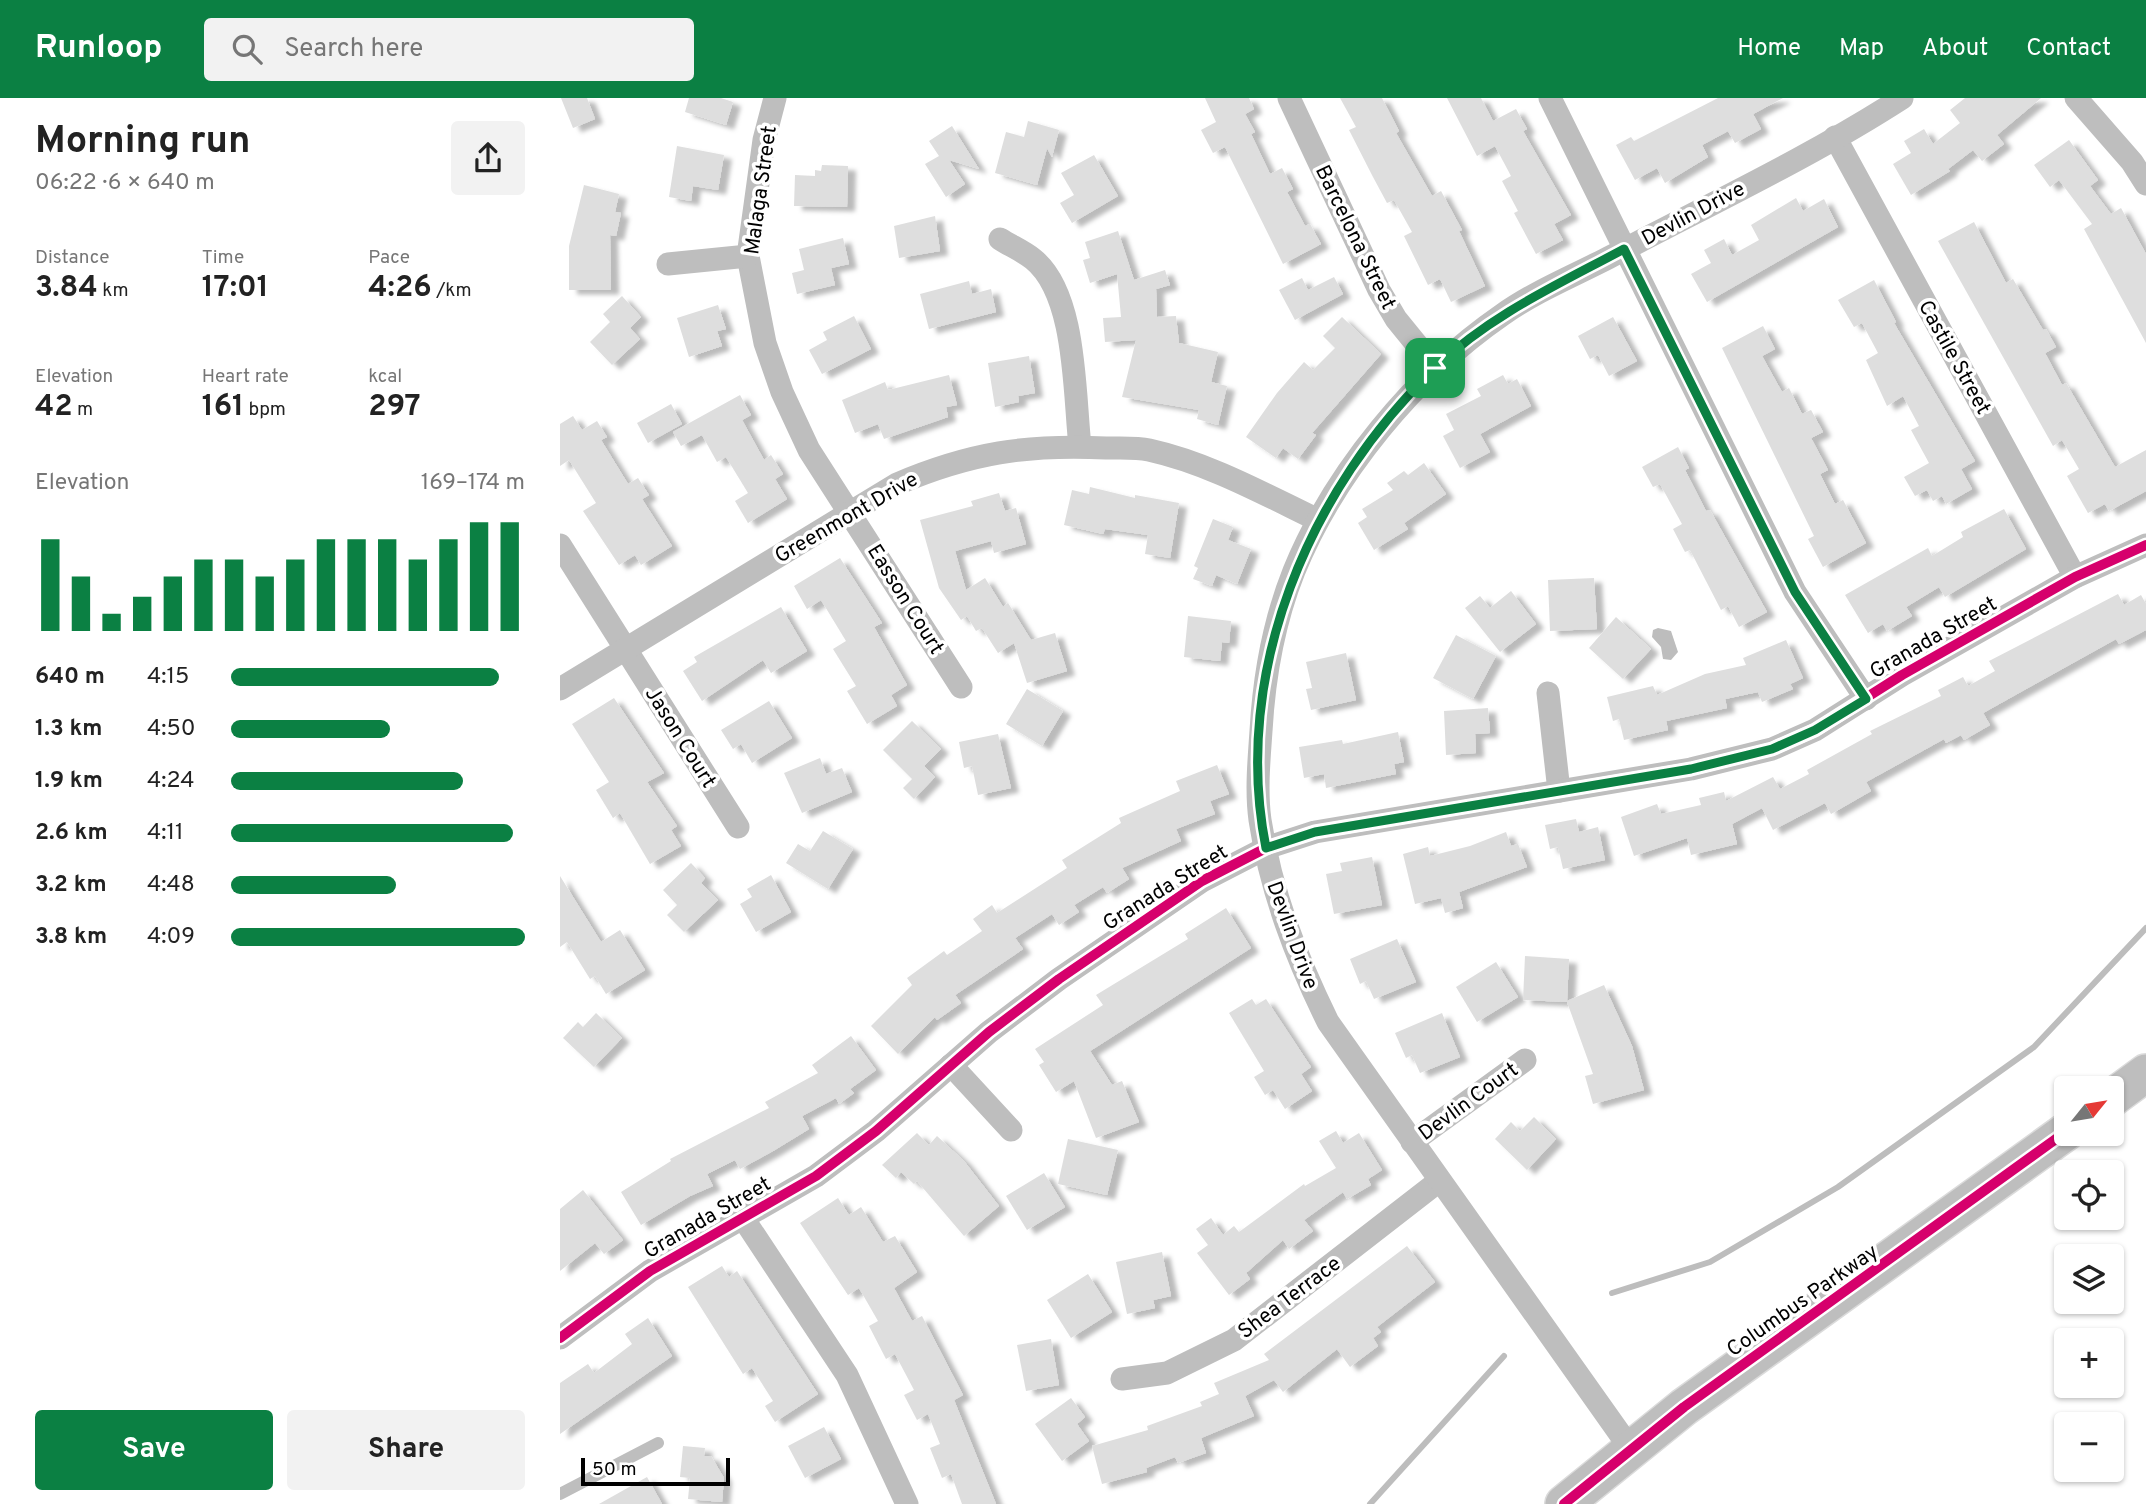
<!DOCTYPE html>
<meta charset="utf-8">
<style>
:root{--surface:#fff;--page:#f2f2f2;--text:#222;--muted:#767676;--accent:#0b8043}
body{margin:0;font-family:Overpass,sans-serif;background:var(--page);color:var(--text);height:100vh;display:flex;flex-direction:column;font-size:26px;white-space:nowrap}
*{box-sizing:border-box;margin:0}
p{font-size:23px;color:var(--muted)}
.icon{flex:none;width:38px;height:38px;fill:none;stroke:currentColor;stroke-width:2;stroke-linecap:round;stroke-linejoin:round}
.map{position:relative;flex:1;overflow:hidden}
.drawer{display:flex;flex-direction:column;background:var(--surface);width:560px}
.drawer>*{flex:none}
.needle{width:46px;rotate:60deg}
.tools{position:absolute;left:1494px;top:978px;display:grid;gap:14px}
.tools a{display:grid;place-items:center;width:70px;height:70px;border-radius:7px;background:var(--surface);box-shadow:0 2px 5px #0004;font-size:35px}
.scale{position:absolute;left:21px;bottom:18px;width:149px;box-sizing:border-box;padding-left:7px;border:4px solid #000;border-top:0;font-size:19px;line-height:24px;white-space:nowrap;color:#000;-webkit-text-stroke:5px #fff;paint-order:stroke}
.pin{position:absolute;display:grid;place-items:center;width:60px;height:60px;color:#fff;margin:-30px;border-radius:14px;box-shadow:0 4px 10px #0006}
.round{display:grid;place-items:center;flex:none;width:74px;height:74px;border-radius:7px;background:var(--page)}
.overview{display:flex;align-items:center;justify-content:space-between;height:119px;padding:0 35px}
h1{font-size:38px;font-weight:700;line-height:52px}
.figures{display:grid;grid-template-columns:repeat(3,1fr);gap:10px;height:119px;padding:7px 35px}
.figures div{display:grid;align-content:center}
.figures b{font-size:30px;font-weight:700}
.figures small{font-size:19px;font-weight:400}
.figures p{font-size:19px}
.chart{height:196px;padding:14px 35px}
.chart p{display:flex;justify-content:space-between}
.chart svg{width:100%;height:126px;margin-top:7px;stroke:var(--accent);stroke-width:6}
.primary-button{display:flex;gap:14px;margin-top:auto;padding:14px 35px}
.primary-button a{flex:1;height:80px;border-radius:7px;background:var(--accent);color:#fff;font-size:28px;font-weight:700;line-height:80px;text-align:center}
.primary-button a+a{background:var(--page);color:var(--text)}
ul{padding:0 35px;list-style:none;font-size:23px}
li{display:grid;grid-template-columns:112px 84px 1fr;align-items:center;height:52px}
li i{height:18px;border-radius:9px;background:var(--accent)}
header{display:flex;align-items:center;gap:42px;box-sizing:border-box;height:98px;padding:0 35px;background:var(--accent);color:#fff}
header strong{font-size:33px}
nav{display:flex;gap:38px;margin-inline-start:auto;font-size:24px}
.search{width:490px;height:63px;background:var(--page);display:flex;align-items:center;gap:18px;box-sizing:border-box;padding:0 24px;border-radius:7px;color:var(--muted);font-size:26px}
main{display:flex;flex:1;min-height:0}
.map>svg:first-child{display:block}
.water{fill:#bdbdbd}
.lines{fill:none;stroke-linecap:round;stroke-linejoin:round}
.stream{stroke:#bdbdbd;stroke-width:6}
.building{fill:#dedede;filter:url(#shadow)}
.primary-casing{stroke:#dbdbdb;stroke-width:40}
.lane{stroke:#bebebe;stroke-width:12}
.street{stroke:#bebebe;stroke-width:23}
.primary{stroke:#bebebe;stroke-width:37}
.cycleway-casing{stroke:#fff;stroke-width:15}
.cycleway{stroke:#d6006c;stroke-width:10}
.route-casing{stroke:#fff;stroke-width:14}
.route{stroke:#0b8043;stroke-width:9}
.labels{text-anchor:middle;stroke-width:7;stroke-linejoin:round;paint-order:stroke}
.street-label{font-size:21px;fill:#000;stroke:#fff}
</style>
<header>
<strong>Runloop</strong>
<div class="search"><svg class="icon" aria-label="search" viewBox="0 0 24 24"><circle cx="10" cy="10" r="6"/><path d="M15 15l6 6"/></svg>Search here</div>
<nav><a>Home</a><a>Map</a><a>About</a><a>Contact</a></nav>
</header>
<main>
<section class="drawer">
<div class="overview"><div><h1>Morning run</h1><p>06:22 · 6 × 640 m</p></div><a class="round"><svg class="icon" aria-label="share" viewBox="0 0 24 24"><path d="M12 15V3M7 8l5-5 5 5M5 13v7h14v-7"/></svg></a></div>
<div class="figures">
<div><p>Distance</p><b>3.84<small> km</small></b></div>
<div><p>Time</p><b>17:01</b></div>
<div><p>Pace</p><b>4:26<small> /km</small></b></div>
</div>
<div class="figures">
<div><p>Elevation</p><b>42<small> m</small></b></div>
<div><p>Heart rate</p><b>161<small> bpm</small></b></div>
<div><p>kcal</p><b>297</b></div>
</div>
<div class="chart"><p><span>Elevation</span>169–174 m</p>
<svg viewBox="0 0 160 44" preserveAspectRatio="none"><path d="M5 44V12M15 44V25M25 44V38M35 44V32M45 44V25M55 44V19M65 44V19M75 44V25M85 44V19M95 44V12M105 44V12M115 44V12M125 44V19M135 44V12M145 44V6M155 44V6"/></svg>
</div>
<ul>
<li><b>640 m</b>4:15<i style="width:91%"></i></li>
<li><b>1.3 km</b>4:50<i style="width:54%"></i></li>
<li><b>1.9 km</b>4:24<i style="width:79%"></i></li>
<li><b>2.6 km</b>4:11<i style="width:96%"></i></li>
<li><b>3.2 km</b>4:48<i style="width:56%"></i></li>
<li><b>3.8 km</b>4:09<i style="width:100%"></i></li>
</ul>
<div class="primary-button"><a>Save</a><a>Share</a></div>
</section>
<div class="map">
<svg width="1586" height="1406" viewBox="0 0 1586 1406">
<defs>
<filter id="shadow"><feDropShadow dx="8" dy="4.5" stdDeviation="2" flood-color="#0004"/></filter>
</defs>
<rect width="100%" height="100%" fill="#fff"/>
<polygon class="water" points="1098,530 1111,533 1118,554 1111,562 1103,561 1101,549 1092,539 1093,532"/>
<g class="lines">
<g class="stream">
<polyline points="1052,1195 1150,1164 1278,1089 1474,949 1586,830"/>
<polyline points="810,1406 944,1258"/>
</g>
</g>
<g class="building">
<polygon points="1,0 27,0 35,21 13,30"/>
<polygon points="129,0 161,0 173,4 166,27 125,14"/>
<polygon points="645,0 689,0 694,11 685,16 695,34 691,36 710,76 722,70 733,91 727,94 745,128 750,126 761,146 723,166 665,49 653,55 641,32 656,24"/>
<polygon points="780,0 822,0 839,33 836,35 872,98 881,93 902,132 899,133 925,188 891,204 880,181 868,187 844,138 852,134 834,102 827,105 813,79 789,32 796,29"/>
<polygon points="887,0 921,0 933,23 956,11 967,31 963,33 1011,117 994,126 1003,142 976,156 954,115 958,113 942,83 951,78 935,48 917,58"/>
<polygon points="1158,0 1223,0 1193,16 1201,31 1175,45 1168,33 1142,47 1148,59 1105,85 1097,70 1075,82 1056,47 1071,39 1074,43"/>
<polygon points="1405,0 1481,0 1437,37 1444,46 1422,63 1413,52 1388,71 1390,73 1351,97 1333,66 1351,55 1344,43 1364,31 1373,46 1400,25 1390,12"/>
<polygon points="468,23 499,32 492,59 487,50 477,87 435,75 446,34 464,39"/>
<polygon points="392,28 419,71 389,62 405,86 386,99 365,66 379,58 369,43"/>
<polygon points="1509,42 1538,82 1530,88 1551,116 1561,110 1586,156 1586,245 1524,131 1532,126 1499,82 1490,89 1474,67"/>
<polygon points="117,48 164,57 158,92 133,88 131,103 109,99"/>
<polygon points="534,57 558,98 512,125 500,105 514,97 501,75"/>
<polygon points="262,67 288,68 287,109 234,108 235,77 255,78 255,72 261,73"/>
<polygon points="24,87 59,96 55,114 61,115 56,138 50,137 51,192 9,192 9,148"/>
<polygon points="1236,100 1243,113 1264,101 1278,129 1147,204 1131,176 1151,165 1144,152 1164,141 1172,157 1199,142 1191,127"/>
<polygon points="375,118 380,153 339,160 334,128"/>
<polygon points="1414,124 1446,185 1453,181 1483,232 1486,231 1496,249 1485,255 1502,287 1506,285 1555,369 1586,352 1586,393 1549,413 1545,406 1528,415 1507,378 1519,371 1502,342 1493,348 1378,143"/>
<polygon points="558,133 574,182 605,172 610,187 596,191 597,219 616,218 619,245 658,254 651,284 667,288 658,327 637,321 639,312 562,299 576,242 545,244 543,220 561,219 557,176 530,185 523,162 530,160 525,144"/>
<polygon points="283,140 289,166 271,170 275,187 237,196 232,175 244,172 239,151"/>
<polygon points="774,179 783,196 735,222 719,192 742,180 748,192"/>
<polygon points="1314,182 1336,224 1334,225 1415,363 1401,371 1412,391 1386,406 1382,398 1373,403 1367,392 1355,398 1344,379 1369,365 1351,332 1359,328 1343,298 1327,308 1306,262 1318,255 1302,225 1294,229 1278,202"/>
<polygon points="409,183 412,196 431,191 436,214 369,231 360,196"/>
<polygon points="62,198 81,219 70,230 80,241 52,267 30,244 50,224 43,216"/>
<polygon points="158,207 166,231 157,233 162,248 129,259 117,220"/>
<polygon points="294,218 311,251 262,276 249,252 267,242 263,234"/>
<polygon points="782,219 821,256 752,335 756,337 738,361 723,350 716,360 686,339 717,295 744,264 753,272 775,250 763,238"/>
<polygon points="1053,219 1077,263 1049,278 1038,257 1030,261 1018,238"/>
<polygon points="1203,228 1215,251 1202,258 1222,294 1229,290 1242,316 1251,312 1263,334 1251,340 1268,372 1260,376 1275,406 1283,402 1306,445 1263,469 1248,441 1254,438 1162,250"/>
<polygon points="469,258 475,295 458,298 459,304 435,309 428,265"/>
<polygon points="389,277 397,307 386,309 388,319 324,341 318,326 295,335 282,302 325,284 328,292"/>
<polygon points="943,277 948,286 957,281 971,308 920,336 930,354 900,370 883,338 894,332 886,316 921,298 917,291"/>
<polygon points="180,297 191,317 182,322 204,362 211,357 223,376 215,381 227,401 188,425 175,403 188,395 166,359 157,364 142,337 121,348 113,334"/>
<polygon points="111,306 122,326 88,345 77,325"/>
<polygon points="13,318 22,332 37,323 47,339 41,342 68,386 78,380 89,397 82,401 112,448 81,467 75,457 59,467 23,413 36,405 9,362 0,368 0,326"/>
<polygon points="1118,349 1129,370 1125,372 1146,413 1150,412 1207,514 1179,529 1168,508 1161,512 1130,452 1125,454 1113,431 1122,426 1100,386 1093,389 1082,369"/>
<polygon points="864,365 886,396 844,425 848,431 814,452 798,425 807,419 802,411 833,392 827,385 844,373 848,377"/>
<polygon points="530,389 575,400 575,397 619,405 610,460 585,456 588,437 545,431 543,436 504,427 512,392 529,396"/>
<polygon points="439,395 445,413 456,410 466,446 434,455 431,443 395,453 406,492 425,480 443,509 448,505 471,542 495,535 507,573 467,585 454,545 438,555 422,530 416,533 407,518 401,522 379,490 360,422 413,408 411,403"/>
<polygon points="1444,411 1466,451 1385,499 1379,489 1346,509 1352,518 1327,533 1323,526 1308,535 1285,497 1368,450 1372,458 1403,439 1401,434"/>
<polygon points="653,421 673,429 668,442 691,451 677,486 656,477 652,488 633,481 638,470 634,468"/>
<polygon points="280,460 322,525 314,529 347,587 331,597 337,608 307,626 287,593 296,588 273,551 286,543 261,502 247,511 234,488"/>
<polygon points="1034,480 1037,531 990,533 988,482"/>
<polygon points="951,493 976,526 940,554 905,510 920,498 930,510"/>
<polygon points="1558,496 1564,507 1581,497 1586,506 1586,532 1559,546 1556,541 1423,615 1430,627 1404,642 1401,637 1386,645 1384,641 1306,684 1311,693 1271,716 1265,705 1213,732 1202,710 1172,726 1177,746 1131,757 1127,740 1074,758 1061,719 1097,706 1101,716 1141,707 1139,700 1164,694 1166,703 1213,679 1220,691 1249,676 1247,672 1312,636 1310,633 1381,598 1378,592 1403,579 1408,588 1435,573 1429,563"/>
<polygon points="221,509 247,553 211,575 203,562 142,603 123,573 137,564 134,559"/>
<polygon points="628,518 671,523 669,545 662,544 660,563 624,559"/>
<polygon points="1056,519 1091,551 1063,581 1029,550"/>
<polygon points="896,537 936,558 913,601 873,580"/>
<polygon points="1226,542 1243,580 1230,586 1233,591 1202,604 1198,594 1165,601 1167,610 1106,623 1108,632 1064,642 1059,621 1053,623 1047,599 1093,588 1097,597 1145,576 1186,567 1183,560"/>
<polygon points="786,555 796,602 751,612 746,591 752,590 746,564"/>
<polygon points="467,591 503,613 482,648 446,626"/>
<polygon points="54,600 104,675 87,684 117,728 111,732 121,748 90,766 60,715 53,720 36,692 49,684 12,626"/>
<polygon points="209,603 232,640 192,665 181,646 173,651 161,632"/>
<polygon points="928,610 930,635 915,636 916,655 886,657 884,613"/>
<polygon points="352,623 381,651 364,668 375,679 354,701 343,690 352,681 323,652"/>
<polygon points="838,634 844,664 834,666 836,676 766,690 764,676 744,680 739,649 782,642 783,646"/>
<polygon points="438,636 451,690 418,697 412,668 404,670 399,644"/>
<polygon points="260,660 266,676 282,670 292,694 242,715 224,675"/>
<polygon points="657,667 669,696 650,703 655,716 616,731 621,743 562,770 569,781 547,795 543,789 514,807 519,814 499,827 492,816 455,840 463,851 395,897 401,905 377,922 375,919 338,956 311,928 352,887 347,880 384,853 387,857 422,833 413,821 432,807 437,815 507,770 502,762 561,725 559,720 620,693 616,683"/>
<polygon points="1016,721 1019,734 1038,729 1045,762 1003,771 998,749 990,751 985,727"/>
<polygon points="263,733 293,751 268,791 226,765 238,746 250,753"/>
<polygon points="946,734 951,748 958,746 967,769 899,794 903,810 885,815 881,800 855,806 843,756 868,749 870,758 910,748"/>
<polygon points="812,759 822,807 774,816 766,776 782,773 780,765"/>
<polygon points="131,765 145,780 141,785 158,802 124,834 107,817 117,807 103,792"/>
<polygon points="211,777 231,814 196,834 180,806 192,799 187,791"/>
<polygon points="0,778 41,844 60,832 85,872 46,896 35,878 30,881 7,844 0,849"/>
<polygon points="666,810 691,850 530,953 552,987 562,983 579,1024 536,1040 514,983 496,994 479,967 484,964 475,951 543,907 536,897 628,841 625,836"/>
<polygon points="837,841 856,884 814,901 806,883 800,886 790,861"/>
<polygon points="965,858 1009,861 1007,903 1044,887 1072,948 1084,992 1033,1006 1025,978 1033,976 1007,904 963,902"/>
<polygon points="936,864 958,899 917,924 896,889"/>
<polygon points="692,901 696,907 706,901 751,969 741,976 752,993 725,1011 713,992 705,997 694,979 704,973 669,915"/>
<polygon points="36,915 62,940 34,969 3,940 18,924 23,929"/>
<polygon points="882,915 900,959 860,975 852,957 846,960 835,935"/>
<polygon points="291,938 316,972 290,991 294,995 279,1006 276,1000 242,1018 249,1031 213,1053 180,1071 175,1062 147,1076 153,1088 130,1098 81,1127 61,1094 111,1063 110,1061 209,1010 205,1004 258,975 252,967"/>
<polygon points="974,1019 996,1041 967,1072 935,1041 951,1024 960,1033"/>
<polygon points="776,1033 783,1045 799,1035 822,1072 808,1081 811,1087 787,1101 783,1094 744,1122 753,1133 729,1151 723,1142 686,1175 690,1181 669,1197 637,1155 648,1147 636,1131 651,1120 663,1137 674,1128 679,1134 744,1086 745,1088 776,1070 759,1043"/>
<polygon points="357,1035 369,1047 377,1038 404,1063 439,1108 404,1138 357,1083 354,1086 341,1074 336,1080 322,1067"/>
<polygon points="508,1041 558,1052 547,1097 498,1086"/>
<polygon points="484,1075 505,1109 467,1132 446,1098"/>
<polygon points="23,1092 63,1142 44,1156 35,1145 0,1173 0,1111"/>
<polygon points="278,1100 289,1117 301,1109 323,1144 335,1138 357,1174 334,1190 352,1223 362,1218 403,1297 394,1302 436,1406 402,1406 391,1376 382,1380 370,1350 380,1346 368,1316 357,1322 344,1297 354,1292 335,1256 326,1261 309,1228 318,1223 299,1190 288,1197 240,1125"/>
<polygon points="847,1148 875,1184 817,1229 821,1234 813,1240 818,1248 790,1269 777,1251 723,1294 714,1282 685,1298 694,1318 641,1340 646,1355 618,1365 615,1359 586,1370 587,1374 542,1386 532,1348 588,1332 587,1328 642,1308 640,1304 659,1296 654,1285 709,1262 704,1256"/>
<polygon points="602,1154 611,1198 593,1202 595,1210 567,1216 556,1164"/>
<polygon points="162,1168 169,1179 177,1173 258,1296 215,1324 205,1308 213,1303 192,1270 183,1276 128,1189"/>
<polygon points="528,1176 552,1214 511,1240 487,1202"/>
<polygon points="88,1220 112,1258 0,1336 0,1285 28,1266 34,1275 72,1246 65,1236"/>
<polygon points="491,1241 499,1287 466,1293 457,1247"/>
<polygon points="511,1300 525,1319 517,1326 529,1343 502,1363 475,1326"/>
<polygon points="264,1329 281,1361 245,1380 228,1348"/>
<polygon points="123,1348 145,1350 144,1358 151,1358 164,1380 162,1404 128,1401 130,1380 120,1379"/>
<polygon points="87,1379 102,1406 39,1406"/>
</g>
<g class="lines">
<g class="primary-casing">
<g id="primary">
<polyline points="1552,1000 1586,975"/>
<polyline points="1004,1406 1124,1309 1507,1033"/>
</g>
</g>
<polyline class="lane" points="0,1396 98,1345"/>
<g class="street">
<polyline points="215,0 204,42 188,158 205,245 222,294 249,352 401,589"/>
<polyline points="729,0 819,192 836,221 875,269"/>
<polyline points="990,0 1235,494 1306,601"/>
<polyline points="1516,0 1572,64 1586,86"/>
<polyline points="1275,39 1515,479"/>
<path d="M440 141C451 148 463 153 473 161 517 196 514 297 520 348"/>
<polyline points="108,166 188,158"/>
<polyline points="0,447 178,729"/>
<path d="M0 591 337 386C410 355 467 346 546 350 560 350 576 349 589 352 648 365 704 396 758 422"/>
<polyline points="988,595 999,693"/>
<polyline points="391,967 451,1032"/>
<polyline points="852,1044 965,962"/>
<polyline points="183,1120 287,1277 347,1406"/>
<polyline points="0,1240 90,1173 256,1078 316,1033 429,934 499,881 642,783 706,750 755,734 1131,671 1212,651 1255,632 1342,577 1515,479 1586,447"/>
<polyline points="562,1281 607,1275 674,1242 879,1083"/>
<path d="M1070 1350 768 924C736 859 711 794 700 722 696 693 699 662 701 633 704 580 714 523 734 473 774 375 855 277 942 217 974 194 1013 178 1048 160 1146 108 1249 60 1342 0"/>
</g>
<use href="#primary" class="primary"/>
<g class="cycleway-casing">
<g id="cycleway">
<polyline points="0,1240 90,1173 256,1078 316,1033 429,934 499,881 642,783 706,750 755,734 1131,671 1212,651 1255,632 1342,577 1515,479 1586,447"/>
<polyline points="1004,1406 1124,1309 1507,1033"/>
</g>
</g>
<use href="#cycleway" class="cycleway"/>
</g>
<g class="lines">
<g class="route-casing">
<path id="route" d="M1064 151 1235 494 1306 601 1255 632 1212 651 1131 671 755 734 706 750C671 574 749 391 876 269 930 217 999 186 1064 151Z"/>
</g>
<use href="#route" class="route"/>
</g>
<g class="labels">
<g class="street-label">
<text transform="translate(200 92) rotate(-82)" y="7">Malaga Street</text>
<text transform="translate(1133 115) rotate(-28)" y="7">Devlin Drive</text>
<text transform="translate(796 139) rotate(64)" y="7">Barcelona Street</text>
<text transform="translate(1395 259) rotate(61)" y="7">Castile Street</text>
<text transform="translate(286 419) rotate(-30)" y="7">Greenmont Drive</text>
<text transform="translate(346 501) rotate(58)" y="7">Easson Court</text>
<text transform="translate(1373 539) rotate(-30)" y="7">Granada Street</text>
<text transform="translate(121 639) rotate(58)" y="7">Jason Court</text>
<text transform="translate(605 789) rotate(-32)" y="7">Granada Street</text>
<text transform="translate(733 837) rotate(70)" y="7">Devlin Drive</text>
<text transform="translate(908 1003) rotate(-36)" y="7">Devlin Court</text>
<text transform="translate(147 1119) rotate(-30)" y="7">Granada Street</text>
<text transform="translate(729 1199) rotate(-37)" y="7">Shea Terrace</text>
<text transform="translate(1242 1202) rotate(-35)" y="7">Columbus Parkway</text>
</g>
</g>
</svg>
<div class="tools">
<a><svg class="needle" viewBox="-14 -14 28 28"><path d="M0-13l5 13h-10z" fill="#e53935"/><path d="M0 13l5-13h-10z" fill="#767676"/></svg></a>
<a><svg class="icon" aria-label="locate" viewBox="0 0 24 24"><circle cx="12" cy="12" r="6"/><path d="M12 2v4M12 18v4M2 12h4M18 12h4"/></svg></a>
<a><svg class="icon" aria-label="layers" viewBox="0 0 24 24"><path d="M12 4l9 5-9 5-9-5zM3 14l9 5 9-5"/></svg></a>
<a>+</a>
<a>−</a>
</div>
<div class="scale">50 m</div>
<div class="pin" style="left:875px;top:270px;background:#1e9e55"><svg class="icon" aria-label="arrive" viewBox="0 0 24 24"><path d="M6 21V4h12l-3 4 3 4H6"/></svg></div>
</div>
</main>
